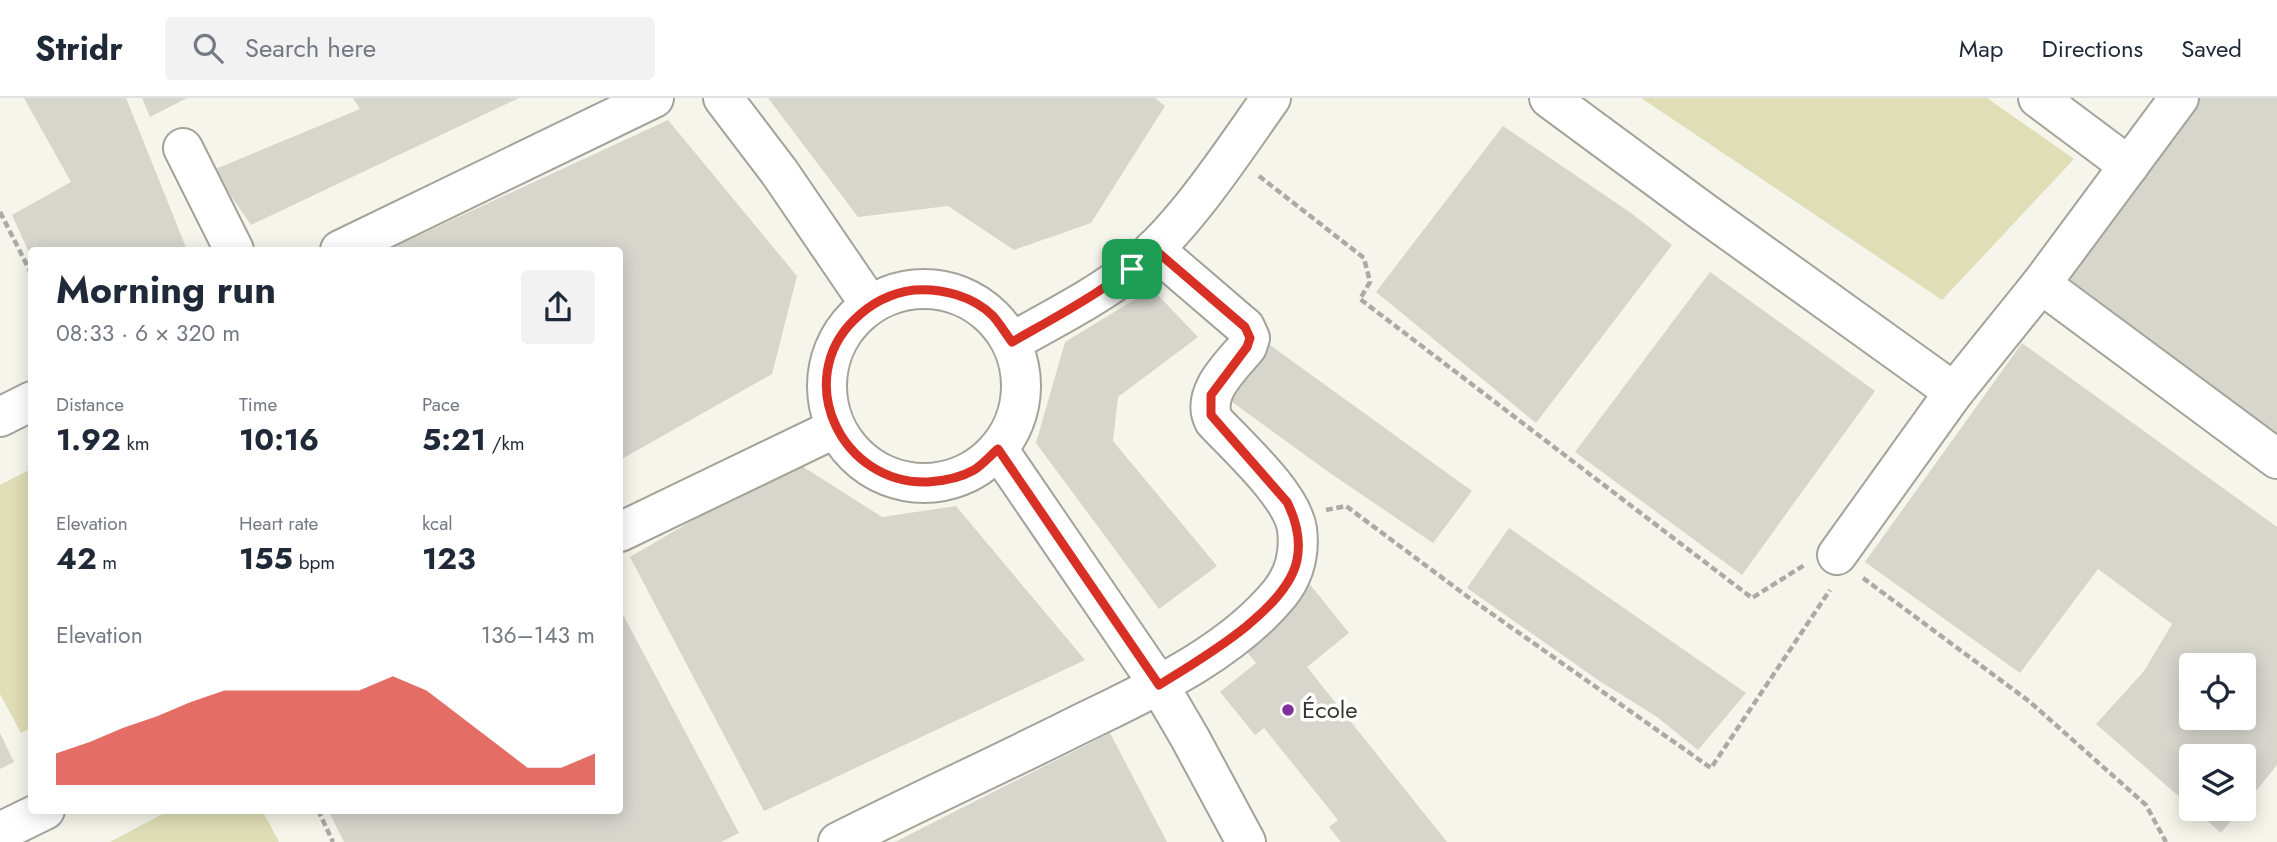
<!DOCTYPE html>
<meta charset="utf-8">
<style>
:root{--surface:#fff;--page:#f2f2f3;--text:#1f2937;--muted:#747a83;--line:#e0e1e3;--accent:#d93025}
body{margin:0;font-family:Jost,sans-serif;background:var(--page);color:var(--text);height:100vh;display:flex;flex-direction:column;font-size:26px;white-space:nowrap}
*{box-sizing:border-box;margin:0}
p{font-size:23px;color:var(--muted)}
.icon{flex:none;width:38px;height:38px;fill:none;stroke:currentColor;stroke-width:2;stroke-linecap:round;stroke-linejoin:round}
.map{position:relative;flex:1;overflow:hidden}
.panel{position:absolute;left:28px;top:149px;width:595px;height:567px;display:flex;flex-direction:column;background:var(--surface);border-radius:7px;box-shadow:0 4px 18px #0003}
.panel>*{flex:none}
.buttons{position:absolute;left:2179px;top:555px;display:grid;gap:14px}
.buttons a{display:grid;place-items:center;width:77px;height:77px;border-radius:7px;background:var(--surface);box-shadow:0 4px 18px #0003;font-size:35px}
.pin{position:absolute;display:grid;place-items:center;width:60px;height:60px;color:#fff;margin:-30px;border-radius:14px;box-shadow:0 4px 10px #0006}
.round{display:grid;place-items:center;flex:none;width:74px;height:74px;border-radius:7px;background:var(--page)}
.summary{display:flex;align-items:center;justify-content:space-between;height:119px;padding:0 28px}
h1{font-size:38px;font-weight:700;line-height:52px}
.stats{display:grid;grid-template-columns:repeat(3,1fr);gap:10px;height:119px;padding:7px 28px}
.stats div{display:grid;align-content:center}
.stats b{font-size:30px;font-weight:700}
.stats small{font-size:19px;font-weight:400}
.stats p{font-size:19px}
.chart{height:196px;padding:14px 28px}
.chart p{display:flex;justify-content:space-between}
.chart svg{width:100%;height:126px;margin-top:7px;fill:var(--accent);opacity:.7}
header{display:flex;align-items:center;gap:42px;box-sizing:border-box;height:98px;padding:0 35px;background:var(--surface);border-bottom:2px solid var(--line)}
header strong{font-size:33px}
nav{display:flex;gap:38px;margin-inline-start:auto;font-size:24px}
.search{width:490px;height:63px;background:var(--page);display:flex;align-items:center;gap:18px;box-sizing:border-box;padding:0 24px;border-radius:7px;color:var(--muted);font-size:26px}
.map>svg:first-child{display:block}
.green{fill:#e0deb7}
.building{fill:#d7d6cd;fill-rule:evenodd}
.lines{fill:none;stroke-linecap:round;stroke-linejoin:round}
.minor-casing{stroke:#a4a39a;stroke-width:42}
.path{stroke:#ababa4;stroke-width:4.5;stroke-dasharray:7 3.5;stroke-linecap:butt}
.minor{stroke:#fff;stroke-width:38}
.route-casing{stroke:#fff;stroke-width:14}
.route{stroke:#d93025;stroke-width:9}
.poi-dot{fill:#81309f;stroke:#fffffe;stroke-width:2.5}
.labels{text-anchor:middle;stroke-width:7;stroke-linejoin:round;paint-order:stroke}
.poi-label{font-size:24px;fill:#373733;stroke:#fffffe;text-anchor:start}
</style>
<header>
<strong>Stridr</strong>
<div class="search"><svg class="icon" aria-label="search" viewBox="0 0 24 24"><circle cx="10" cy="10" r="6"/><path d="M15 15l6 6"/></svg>Search here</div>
<nav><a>Map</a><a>Directions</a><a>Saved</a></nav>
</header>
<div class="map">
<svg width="2277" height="744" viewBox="0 0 2277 744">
<rect width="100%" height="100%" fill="#f5f5eb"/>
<g class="green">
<polygon points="1641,0 1987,0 2074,61 1942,202"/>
<polygon points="31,371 32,629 21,635 0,596 0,387"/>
<polygon points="170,712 262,712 279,744 110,744"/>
</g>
<g class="building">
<polygon points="24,0 126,0 187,152 32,152 32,161 12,117 71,84"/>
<polygon points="142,0 187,0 150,19"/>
<polygon points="353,0 519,0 251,127 213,72 360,11"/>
<polygon points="768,0 1155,0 1165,8 1091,125 1014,152 948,108 858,119"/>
<polygon points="2191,0 2277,0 2277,341 2059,181"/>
<polygon points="668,22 797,178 772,276 620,362 620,152 387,152"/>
<polygon points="1503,28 1631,115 1672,147 1536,325 1376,194"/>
<polygon points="1710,174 1875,293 1742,477 1575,354"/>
<polygon points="1152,191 1198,239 1118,299 1113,343 1217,468 1159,511 1036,345 1065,244"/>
<polygon points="1259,239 1472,393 1433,445 1327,373 1217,293"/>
<path d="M2022 245 2277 429V667L2244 708V658H2191V709L2096 626 2144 573 2172 526 2098 471 2020 575 1865 464ZM2191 567H2244V620H2191Z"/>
<polygon points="794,363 882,419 956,408 1085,562 764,713 630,459"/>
<polygon points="1509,430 1746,595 1698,652 1657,619 1598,582 1467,490"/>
<polygon points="1308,484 1349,535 1307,569 1447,744 1341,744 1329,729 1338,722 1264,630 1255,637 1220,594 1256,565 1247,554 1268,537 1258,524"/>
<polygon points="620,511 739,735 721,744 344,744 328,712 620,712"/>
<polygon points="0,635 14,664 0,671"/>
<polygon points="1110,635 1167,744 895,744 950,716"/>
<polygon points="2193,710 2241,710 2221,735"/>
</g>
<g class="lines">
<g class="minor-casing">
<g id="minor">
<polyline points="723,0 780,75 870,207"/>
<polyline points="1549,0 1702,113 1954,294"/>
<polyline points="2038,0 2129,68"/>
<polyline points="183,50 234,152"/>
<polyline points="340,152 654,0"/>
<polyline points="2041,186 2277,361"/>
<circle cx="924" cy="288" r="97"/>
<path d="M1012 244C1052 221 1095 200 1132 171 1184 130 1232 55 1271 0"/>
<polyline points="0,319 32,303"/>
<polyline points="998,351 1159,587 1190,640 1246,744"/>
<polyline points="620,434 836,330"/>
<polyline points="1837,457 1954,294 2041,186 2179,0"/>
<polyline points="0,734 45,712"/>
<path d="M838 744C915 705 994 669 1072 630 1143 595 1229 558 1280 495 1295 476 1300 455 1297 431 1292 397 1237 348 1214 323 1200 296 1231 268 1247 249L1250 240 1245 229 1239 224 1154 151"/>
</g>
</g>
<g class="path">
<polyline points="1259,78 1364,160 1370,184 1360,201 1752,500 1806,466"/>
<polyline points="0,114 32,177"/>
<polyline points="1326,412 1346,408 1468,499 1711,670 1830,492"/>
<polyline points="1863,480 2030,604 2146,707 2166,744"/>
<polyline points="318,712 333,744"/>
</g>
<use href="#minor" class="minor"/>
</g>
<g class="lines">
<g class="route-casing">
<path id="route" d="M1154 151 1245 229 1250 240 1247 249 1211 297V317L1287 404C1296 422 1301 442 1297 462 1287 512 1199 562 1159 587L998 351C990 358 982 367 974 372 960 380 943 383 928 384 842 387 792 283 854 222 871 205 890 195 914 192 942 190 973 198 993 218 1000 226 1006 236 1012 244 1061 216 1111 190 1154 151Z"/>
</g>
<use href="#route" class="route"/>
</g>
<circle class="poi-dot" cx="1288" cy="612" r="7"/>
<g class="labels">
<g class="poi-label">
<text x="1302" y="620">École</text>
</g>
</g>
</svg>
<div class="buttons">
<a><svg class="icon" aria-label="locate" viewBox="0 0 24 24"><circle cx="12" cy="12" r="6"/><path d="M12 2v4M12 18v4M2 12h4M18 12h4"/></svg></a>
<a><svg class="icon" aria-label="layers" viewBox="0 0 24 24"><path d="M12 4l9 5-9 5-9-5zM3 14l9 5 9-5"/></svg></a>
</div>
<div class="pin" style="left:1132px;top:171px;background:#1e9e55"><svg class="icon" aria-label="arrive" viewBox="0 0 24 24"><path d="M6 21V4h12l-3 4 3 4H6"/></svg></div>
<section class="panel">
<div class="summary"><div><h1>Morning run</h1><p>08:33 · 6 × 320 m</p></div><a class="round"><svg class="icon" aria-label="share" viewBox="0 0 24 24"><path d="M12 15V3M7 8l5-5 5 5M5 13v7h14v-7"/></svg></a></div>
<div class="stats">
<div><p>Distance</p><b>1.92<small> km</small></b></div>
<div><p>Time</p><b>10:16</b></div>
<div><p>Pace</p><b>5:21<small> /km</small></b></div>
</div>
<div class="stats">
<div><p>Elevation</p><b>42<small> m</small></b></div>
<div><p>Heart rate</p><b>155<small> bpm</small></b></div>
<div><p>kcal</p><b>123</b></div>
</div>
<div class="chart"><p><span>Elevation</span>136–143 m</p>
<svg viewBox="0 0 160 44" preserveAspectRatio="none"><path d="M0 44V33L10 29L20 24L30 20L40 15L50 11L60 11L70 11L80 11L90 11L100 6L110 11L120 20L130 29L140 38L150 38L160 33V44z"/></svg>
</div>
</section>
</div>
